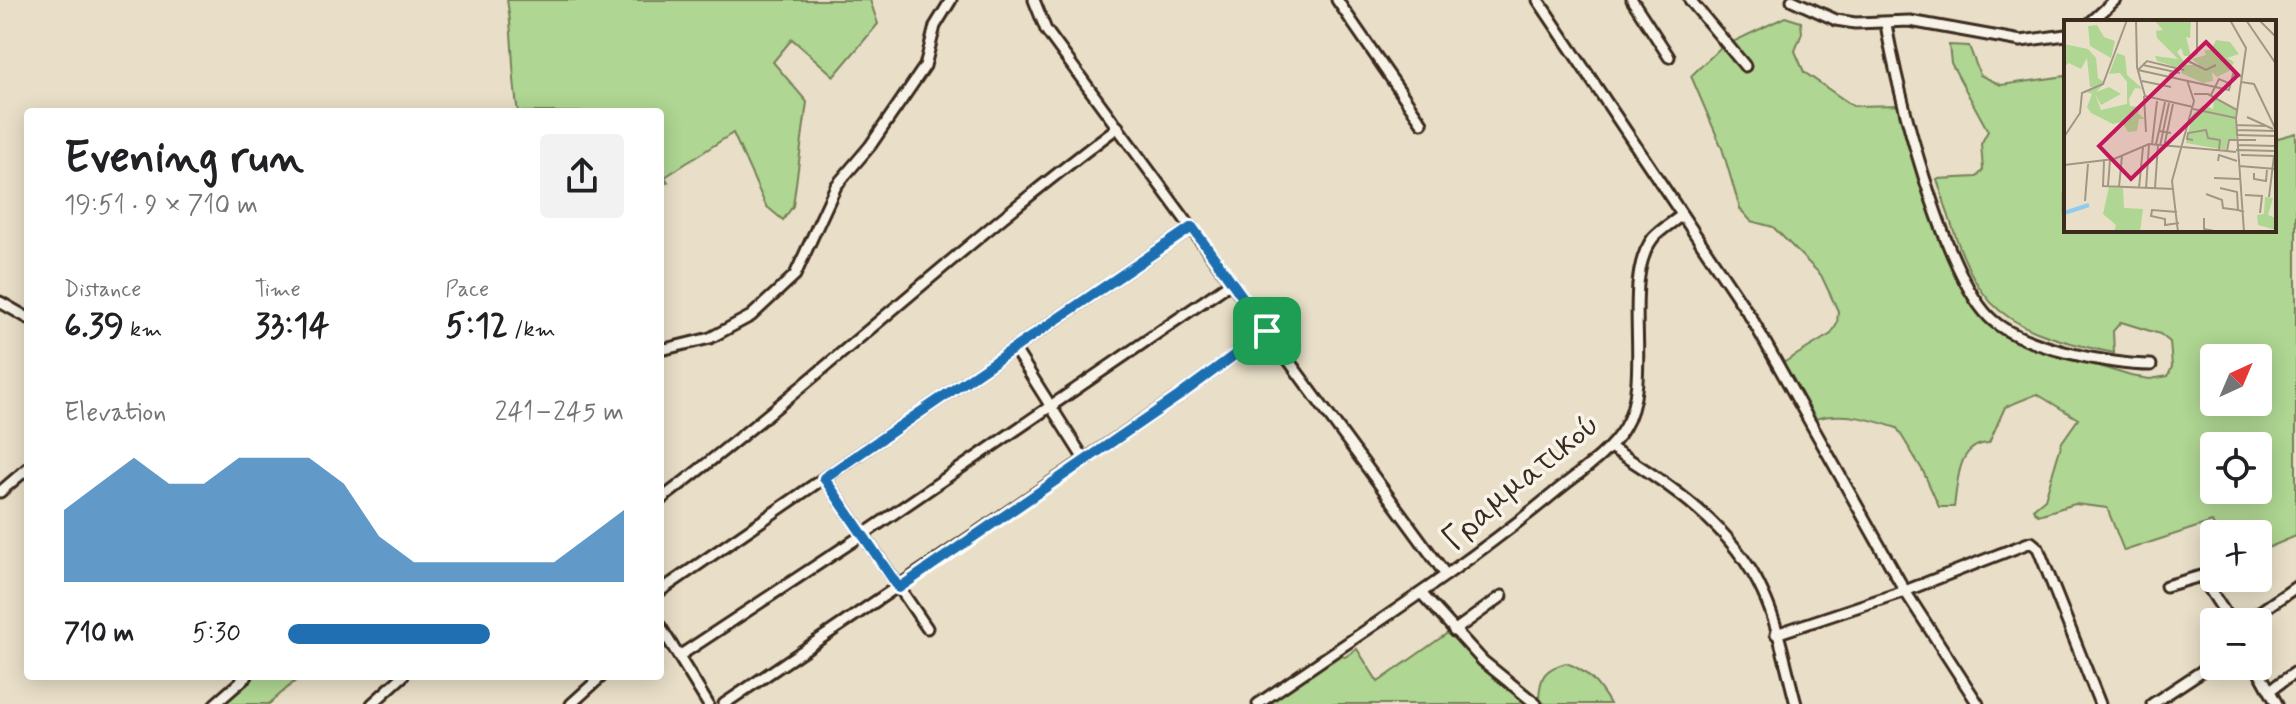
<!DOCTYPE html>
<meta charset="utf-8">
<style>
:root{--surface:#fff;--page:#f2f2f2;--text:#202124;--muted:#757577;--accent:#1f6fb2}
body{margin:0;font-family:Mynerve,sans-serif;background:var(--page);color:var(--text);height:100vh;display:flex;flex-direction:column;font-size:30px;white-space:nowrap}
*{box-sizing:border-box;margin:0}
p{font-size:26px;color:var(--muted)}
.icon{flex:none;width:44px;height:44px;fill:none;stroke:currentColor;stroke-width:2;stroke-linecap:round;stroke-linejoin:round}
.map{position:relative;flex:1;overflow:hidden}
.details{position:absolute;left:24px;top:108px;width:640px;height:572px;display:flex;flex-direction:column;background:var(--surface);border-radius:8px;box-shadow:0 4px 20px #0003}
.details>*{flex:none}
.needle{width:52px;rotate:44deg}
.fabs{position:absolute;left:2200px;top:344px;display:grid;gap:16px}
.fabs a{display:grid;place-items:center;width:72px;height:72px;border-radius:8px;background:var(--surface);box-shadow:0 4px 20px #0003;font-size:40px}
.pin{position:absolute;display:grid;place-items:center;width:68px;height:68px;color:#fff;margin:-34px;border-radius:16px;box-shadow:0 4px 12px #0006}
.round{display:grid;place-items:center;flex:none;width:84px;height:84px;border-radius:8px;background:var(--page)}
.overview{display:flex;align-items:center;justify-content:space-between;height:136px;padding:0 40px}
h1{font-size:44px;font-weight:700;line-height:60px}
.stats{display:grid;grid-template-columns:repeat(3,1fr);gap:12px;height:136px;padding:8px 40px}
.stats div{display:grid;align-content:center}
.stats b{font-size:34px;font-weight:700}
.stats small{font-size:22px;font-weight:400}
.stats p{font-size:22px}
.chart{height:224px;padding:16px 40px}
.chart p{display:flex;justify-content:space-between}
.chart svg{width:100%;height:144px;margin-top:8px;fill:var(--accent);opacity:.7}
ul{padding:0 40px;list-style:none;font-size:26px}
li{display:grid;grid-template-columns:128px 96px 1fr;align-items:center;height:60px}
li i{height:20px;border-radius:10px;background:var(--accent)}
.map>svg:first-child{display:block}
.green{fill:#afd692;stroke:#758058;stroke-width:2;fill-rule:evenodd}
.lines{fill:none;stroke-linecap:round;stroke-linejoin:round}
.minor-casing{stroke:#3b2a1e;stroke-width:15}
.minor{stroke:#f7f3e8;stroke-width:9}
.route-casing{stroke:#fff;stroke-width:16}
.route{stroke:#1f6fb2;stroke-width:10}
.labels{text-anchor:middle;stroke-width:7;stroke-linejoin:round;paint-order:stroke}
.street-label{font-size:32px;fill:#3b2a1e;stroke:#f7f3e8}
.inset-river{fill:none;stroke:#8ecbee;stroke-width:4}
.inset-road{fill:none;stroke:#a39784;stroke-width:2}
.view{fill:#c2185b;fill-opacity:0.15;stroke:#c2185b;stroke-width:4}
.inset-edge{fill:none;stroke:#3b2a1e;stroke-width:4}
</style>
<div class="map">
<svg width="2296" height="704" viewBox="0 0 2296 704">
<rect width="100%" height="100%" fill="#e9dfc8"/>
<filter id="ink" filterUnits="userSpaceOnUse"><feTurbulence type="fractalNoise" baseFrequency=".0125" numOctaves="2"/><feDisplacementMap in="SourceGraphic" scale="16" xChannelSelector="R" yChannelSelector="G"/><feConvolveMatrix kernelMatrix="1 2 1 2 8 2 1 2 1" color-interpolation-filters="sRGB"/></filter>
<g filter="url(#ink)">
<g class="green">
<path d="M507 0H870L878 24 834 76 792 39 773 62 807 102 793 206 783 220 766 206 733 133 665 177 668 182 660 187V112H518C511 74 514 38 507 0Z"/>
<path d="M1785 17 1801 22 1802 33 1795 51 1804 72 1853 106 1898 105 1941 231 1992 328 2022 343 2131 376 2150 379 2168 376 2172 367 2170 342 2160 334 2121 322 2113 331 2114 353C1982 326 1975 301 1937 179L1977 177 1983 170 1981 144 1988 131 1951 63 1949 45 1969 46 1980 75 2001 85 2066 76V230H2274V139L2296 133V536L2258 552V534H2218L2212 522 2124 551 2107 508 2075 504 2038 515 2033 509 2045 499 2062 442 2078 419 2037 394 2005 407 1989 443C1957 444 1958 481 1954 507H1939L1923 471 1897 428C1870 419 1843 411 1815 419L1783 363 1831 334 1837 324 1838 311 1821 275 1773 227 1751 221 1740 209 1722 148 1691 76 1720 48ZM2214 358H2258V402H2214ZM2214 446H2258V490H2214Z"/>
<polygon points="1449,632 1478,662 1531,704 1264,704 1337,655 1345,657 1357,649 1378,682"/>
<path d="M1566 663C1587 670 1599 685 1610 704H1545L1539 699C1540 676 1544 669 1566 663Z"/>
<polygon points="254,676 301,676 269,704 222,704"/>
</g>
<g class="lines">
<g class="minor-casing">
<g id="minor">
<polyline points="1034,0 1046,30 1446,575"/>
<polyline points="1337,0 1422,123"/>
<polyline points="1538,0 1752,319 1905,591 1978,704"/>
<polyline points="1632,0 1669,57"/>
<polyline points="1690,0 1745,66"/>
<polyline points="1792,0 1836,20 1855,23 1910,21 2021,41 2066,35"/>
<polyline points="2091,22 2115,0"/>
<path d="M1886 24C1897 91 1943 270 1989 317 2018 347 2110 365 2151 365"/>
<polyline points="0,302 28,318"/>
<polyline points="1014,348 1084,459"/>
<polyline points="665,349 710,338 751,316 795,275 836,186 870,146 925,66 935,26 951,0"/>
<path d="M1610 447C1670 485 1733 526 1763 593 1779 627 1786 668 1796 704"/>
<polyline points="824,478 1192,227"/>
<polyline points="0,492 28,468"/>
<path d="M660 500C817 381 960 245 1118 127"/>
<polyline points="2166,586 2201,576 2231,622"/>
<polyline points="660,591 824,478 927,628"/>
<polyline points="1421,593 1483,661 1536,704"/>
<polyline points="2245,622 2296,587"/>
<polyline points="660,626 708,704"/>
<polyline points="1454,631 1502,596"/>
<polyline points="1776,634 1905,591 2031,542 2038,548 2100,704"/>
<polyline points="679,656 864,534 1232,282"/>
<polyline points="2256,666 2277,704"/>
<polyline points="2270,690 2296,672"/>
<polyline points="215,704 247,676"/>
<polyline points="372,704 403,676"/>
<polyline points="571,704 602,676"/>
<polyline points="724,704 1179,396 1267,331"/>
<path d="M1258 704C1357 635 1461 570 1554 493 1578 473 1608 455 1624 428 1655 378 1619 283 1653 238 1660 230 1673 222 1682 215"/>
<polyline points="2152,704 2214,663"/>
</g>
</g>
<use href="#minor" class="minor"/>
</g>
</g>
<g class="lines" filter="url(#ink)">
<g class="route-casing">
<polygon id="route" points="1192,227 1267,331 1179,396 899,588 824,478"/>
</g>
<use href="#route" class="route"/>
</g>
<g class="labels">
<g class="street-label">
<text transform="translate(1520 481) rotate(-40)" y="11">Γραμματικού</text>
</g>
</g>
<g transform="translate(2064 20)">
<rect width="212" height="212" fill="#e9dfc8"/>
<path d="M90 0H127L126 18 122 17 127 36H120L117 28 113 32 121 43 112 47 93 41 91 36 114 39 93 18 92 11 99 10ZM33 5 40 17 51 21 47 38 26 26 24 6ZM152 20 166 22 175 34 163 38 170 42 165 51 153 57 148 52 149 61 139 63 117 53 120 45H135L128 39 142 35 140 30H147ZM0 24 24 29 32 38 34 58 41 63 32 72 45 67 57 74 37 85 31 74 37 90 63 84V62L56 53 45 54 53 33 61 36 63 55 79 69 71 68 65 79 66 86 77 87 74 93 81 99H75L73 111 64 112 58 102 49 104 27 93 23 87 28 74 20 71 32 67H26L23 38 17 49 5 43 0 47ZM150 78 172 90V119H164L162 130 122 123 128 95 139 85 149 89ZM45 167 59 168 60 188 79 189 76 212H50L52 205 39 194ZM201 177 209 178 204 195 212 198V210L194 205 193 195 200 194Z" fill="#afd692"/>
<path class="inset-river" d="M0 193 25 185"/>
<path class="inset-road" d="M72 0 73 47 81 76 129 87M166 0 182 28 172 98 180 212M182 0 212 44M195 0 212 17M124 41 142 50 152 45M79 45 83 41 120 50M74 50 165 70 169 54 178 57M74 50 79 45 116 53M105 55 133 33V0M78 61 107 67M177 62 190 64 212 110M130 74H144L173 90M147 75 155 59 167 64M80 76 82 112M129 89 172 98M183 97 209 109M172 105 202 106M172 110 212 111M95 111 101 82M172 115 212 116M0 117 16 93 18 73 39 64 63 0M129 120 123 119 124 113 142 110 144 118 156 120 155 130M88 124 93 81M92 124 95 111 107 113M173 125 212 126M96 126 105 83M100 127 109 84M172 130 212 131M172 132 163 131 165 120H192M177 135 210 136M40 141 39 166 110 169M154 141 155 135 173 141M0 145 50 139 85 124 163 131M175 146 212 149M190 153V159L202 161 203 150M150 158 176 159M44 166 46 140M55 167 58 136M75 168 79 127M91 168 94 125M156 168 173 172 174 190 180 192M82 169 85 124M142 174 158 180 159 188 174 190M181 175 198 176 196 193M205 177 210 136M21 181 24 144M113 192 88 190 87 196 101 199V205L115 203M140 198V209L155 212M114 212 108 161 130 81 123 60"/>
<path class="view" d="M142 22 174 55 67 159 35 126Z"/>
<rect width="212" height="212" class="inset-edge"/>
</g>
</svg>
<div class="fabs">
<a><svg class="needle" viewBox="-14 -14 28 28"><path d="M0-13l5 13h-10z" fill="#e53935"/><path d="M0 13l5-13h-10z" fill="#757577"/></svg></a>
<a><svg class="icon" aria-label="locate" viewBox="0 0 24 24"><circle cx="12" cy="12" r="6"/><path d="M12 2v4M12 18v4M2 12h4M18 12h4"/></svg></a>
<a>+</a>
<a>−</a>
</div>
<div class="pin" style="left:1267px;top:331px;background:#1e9e55"><svg class="icon" aria-label="arrive" viewBox="0 0 24 24"><path d="M6 21V4h12l-3 4 3 4H6"/></svg></div>
<section class="details">
<div class="overview"><div><h1>Evening run</h1><p>19:51 · 9 × 710 m</p></div><a class="round"><svg class="icon" aria-label="share" viewBox="0 0 24 24"><path d="M12 15V3M7 8l5-5 5 5M5 13v7h14v-7"/></svg></a></div>
<div class="stats">
<div><p>Distance</p><b>6.39<small> km</small></b></div>
<div><p>Time</p><b>33:14</b></div>
<div><p>Pace</p><b>5:12<small> /km</small></b></div>
</div>
<div class="chart"><p><span>Elevation</span>241–245 m</p>
<svg viewBox="0 0 160 44" preserveAspectRatio="none"><path d="M0 44V22L10 14L20 6L30 14L40 14L50 6L60 6L70 6L80 14L90 30L100 38L110 38L120 38L130 38L140 38L150 30L160 22V44z"/></svg>
</div>
<ul>
<li><b>710 m</b>5:30<i style="width:60%"></i></li>
</ul>
</section>
</div>
